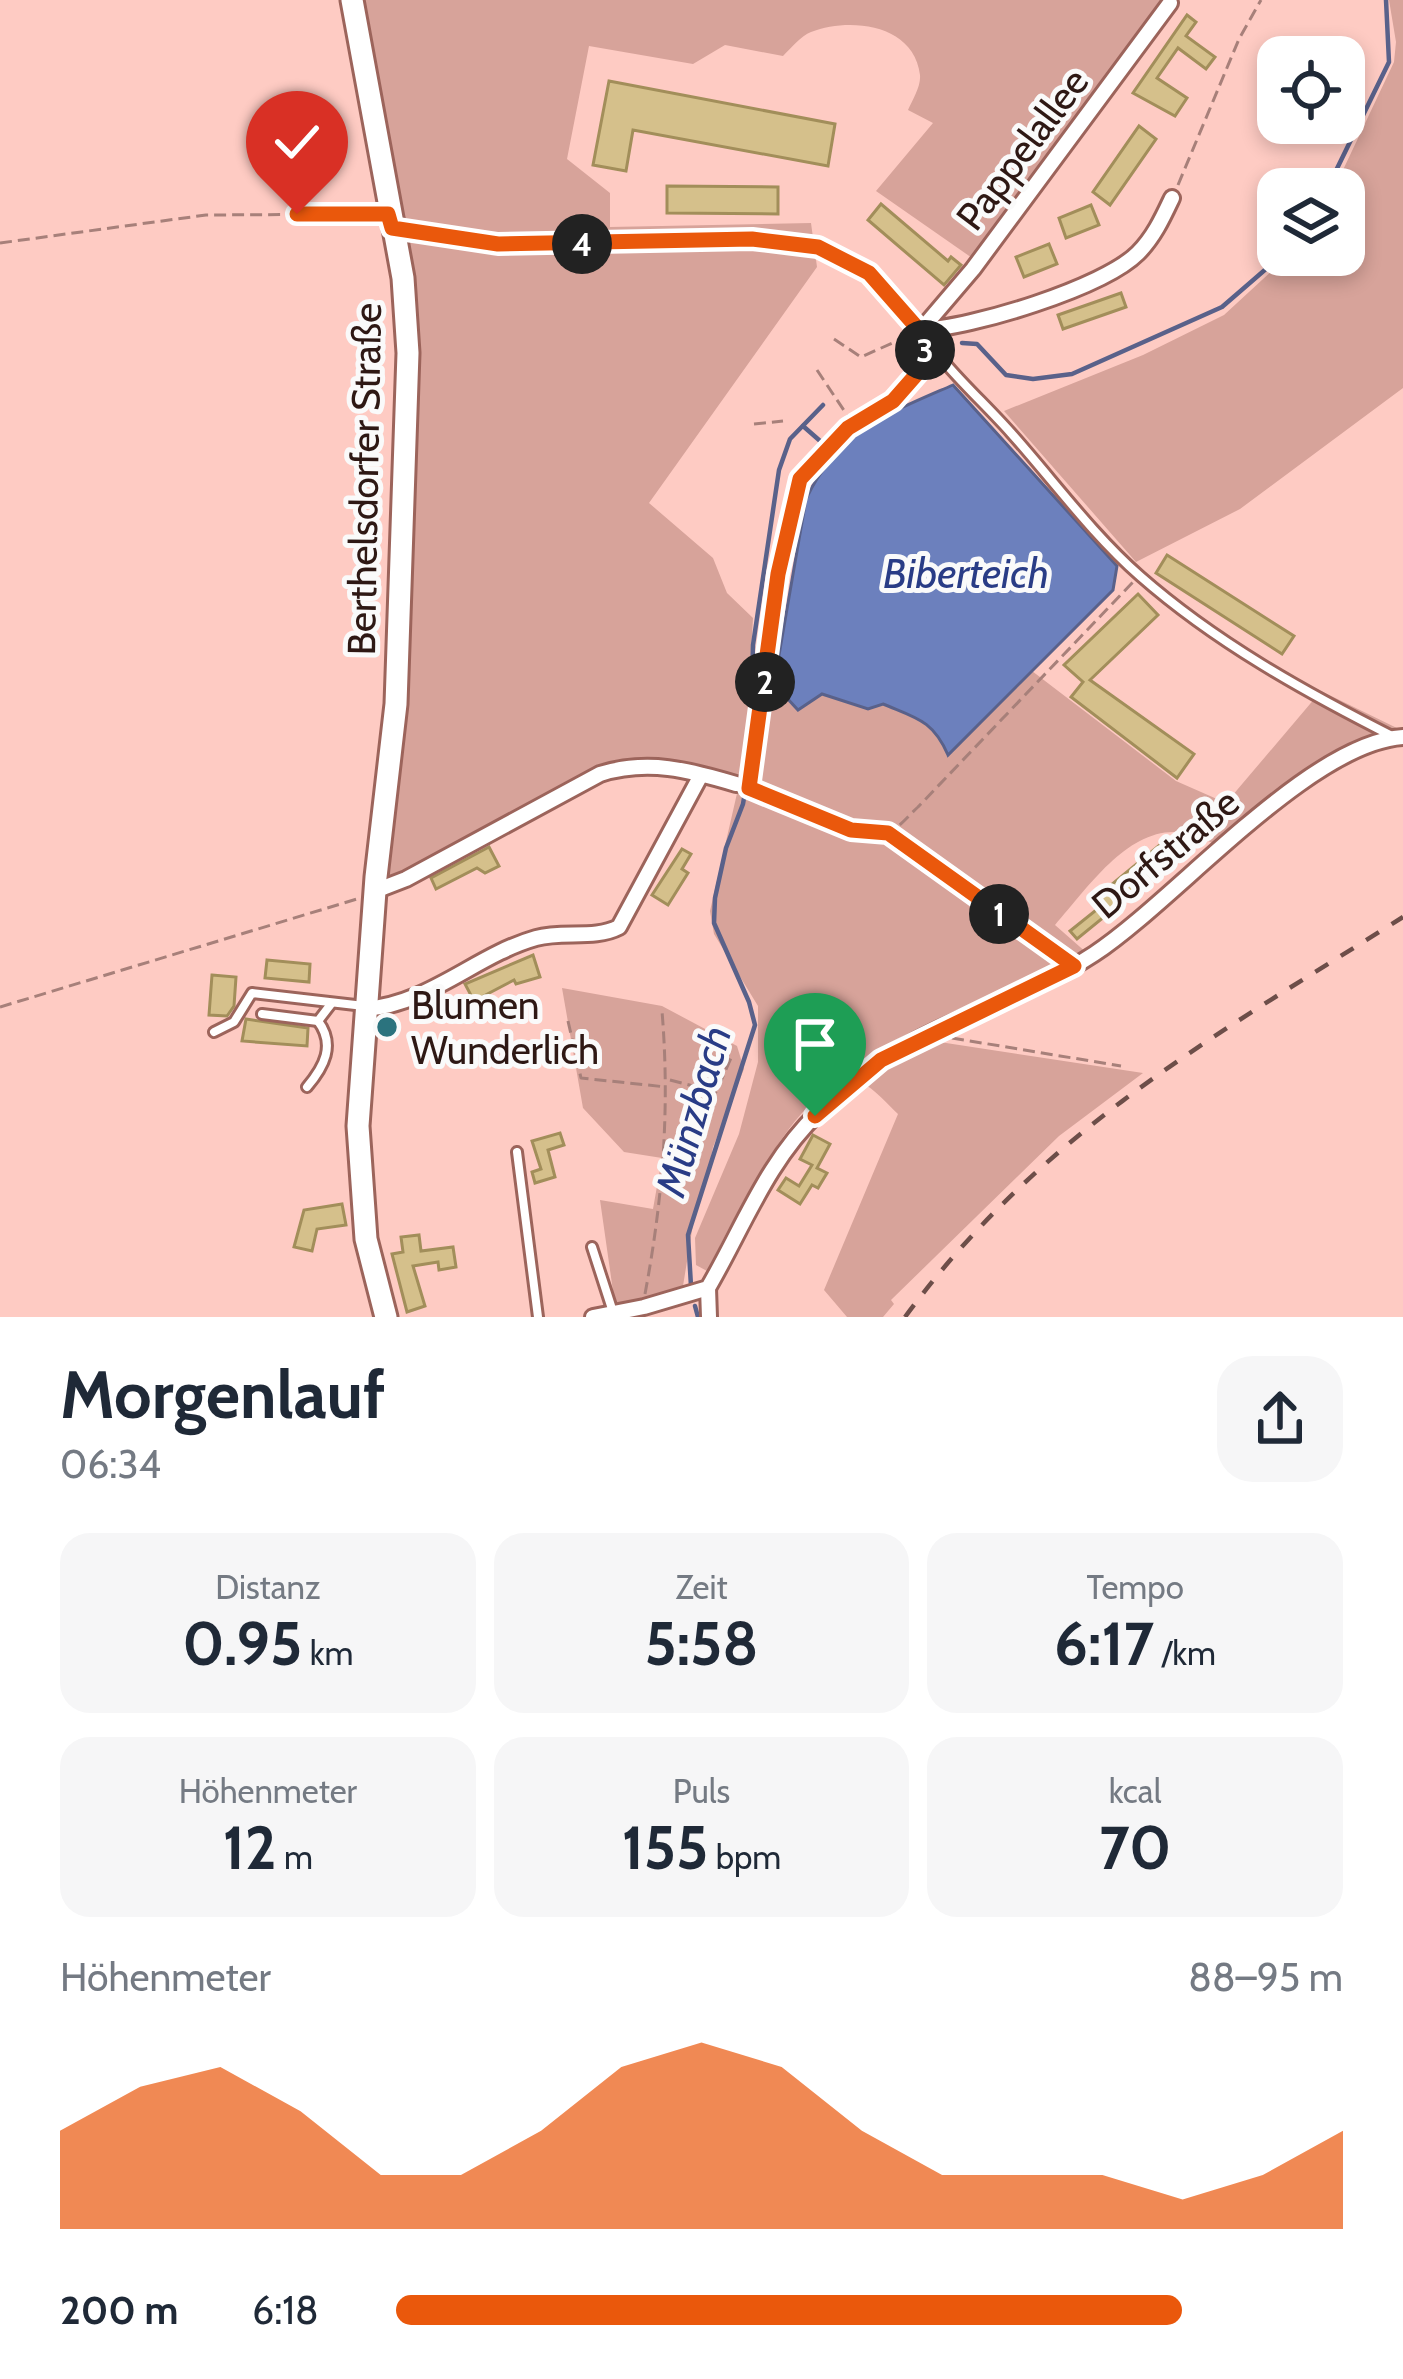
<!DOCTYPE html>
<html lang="de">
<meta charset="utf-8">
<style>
:root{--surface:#fff;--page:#f6f6f7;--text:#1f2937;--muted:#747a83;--accent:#ea580c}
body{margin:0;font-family:Cabin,sans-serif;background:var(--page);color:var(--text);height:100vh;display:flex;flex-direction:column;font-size:45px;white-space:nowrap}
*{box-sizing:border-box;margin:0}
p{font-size:39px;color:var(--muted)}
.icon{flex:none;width:66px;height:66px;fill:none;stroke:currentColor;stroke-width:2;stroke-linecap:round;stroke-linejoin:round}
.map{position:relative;height:1317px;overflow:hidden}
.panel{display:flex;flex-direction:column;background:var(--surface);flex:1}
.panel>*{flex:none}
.buttons{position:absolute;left:1257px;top:36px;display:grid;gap:24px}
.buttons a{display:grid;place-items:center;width:108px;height:108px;border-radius:24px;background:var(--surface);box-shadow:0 6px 18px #0003;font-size:60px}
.pin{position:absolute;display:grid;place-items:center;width:102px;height:102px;color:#fff;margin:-123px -51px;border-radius:50% 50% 50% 0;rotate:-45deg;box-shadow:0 0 12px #0007}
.pin .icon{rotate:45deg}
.km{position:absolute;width:60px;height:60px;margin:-30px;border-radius:50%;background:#222;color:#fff;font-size:33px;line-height:60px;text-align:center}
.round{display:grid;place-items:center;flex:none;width:126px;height:126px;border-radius:36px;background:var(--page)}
.headline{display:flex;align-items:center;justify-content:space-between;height:204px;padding:0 60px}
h1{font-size:66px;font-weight:700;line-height:90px}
.figures{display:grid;grid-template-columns:repeat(3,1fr);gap:18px;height:204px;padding:12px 60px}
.figures div{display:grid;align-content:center;border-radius:30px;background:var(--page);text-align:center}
.figures b{font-size:60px;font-weight:700}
.figures small{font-size:33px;font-weight:400}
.figures p{font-size:33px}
.chart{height:336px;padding:24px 60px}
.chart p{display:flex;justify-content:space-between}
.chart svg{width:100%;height:216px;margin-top:12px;fill:var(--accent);opacity:.7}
ul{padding:0 60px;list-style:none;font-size:39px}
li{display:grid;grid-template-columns:192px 144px 1fr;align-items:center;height:90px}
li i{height:30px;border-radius:15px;background:var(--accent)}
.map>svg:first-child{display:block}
.green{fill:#d7a39a}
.water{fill:#6c80bd;stroke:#59618a;stroke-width:3}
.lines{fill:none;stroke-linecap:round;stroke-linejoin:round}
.stream{stroke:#59618a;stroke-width:4.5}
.building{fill:#d5c08b;stroke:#a28e5a;stroke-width:3}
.lane-casing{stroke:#9c645b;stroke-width:14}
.street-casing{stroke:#9c645b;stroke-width:20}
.secondary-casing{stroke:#9c645b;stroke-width:27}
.path{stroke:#a7807a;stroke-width:3;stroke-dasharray:12 6;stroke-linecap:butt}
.lane{stroke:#fff;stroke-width:8}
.street{stroke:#fff;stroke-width:14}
.secondary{stroke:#fff;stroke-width:21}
.rail{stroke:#6d4e49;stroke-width:4.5;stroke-dasharray:15 15;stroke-linecap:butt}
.route-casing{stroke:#fff;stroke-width:24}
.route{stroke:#ea580c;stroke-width:15}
.poi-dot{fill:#2b737e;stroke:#fafafa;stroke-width:4.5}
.labels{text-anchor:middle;stroke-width:10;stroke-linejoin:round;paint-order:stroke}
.street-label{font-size:39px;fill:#2e1814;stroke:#fafafa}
.poi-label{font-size:39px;fill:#2e1814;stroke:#fafafa;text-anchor:start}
.water-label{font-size:42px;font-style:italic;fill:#293c86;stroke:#fafafa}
</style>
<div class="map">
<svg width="1403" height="1317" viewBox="0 0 1403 1317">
<rect width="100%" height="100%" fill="#fecbc3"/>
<g class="green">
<path d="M360 0H1167L975 260 876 191 933 123 908 110C913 99 921 86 920 75 914 24 850 17 811 32 801 36 791 48 783 56L725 45 693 64 589 46 567 159 610 193V227L811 223 817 267 649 503 713 558 727 593 753 618 748 708 772 700 774 684 786 699 821 694 868 709 883 704C917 718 932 720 948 755L1032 671 1176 781 1226 803 1321 691 1403 731 1395 746C1329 763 1279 810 1226 852 1150 795 1101 872 1055 925L1096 961 978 1024 933 1041 1143 1073 1059 1136 891 1300 894 1304 883 1317H847L824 1290 898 1114C888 1105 874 1088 862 1083 807 1060 728 1232 707 1271L696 1265 695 1238 739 1134 758 1062V1006L714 934 710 911 741 776C701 763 663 757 621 761L384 880 404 685 415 526 413 301Z"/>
<polygon points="1389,0 1403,0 1403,388 1240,509 1136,562 1004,411 1143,355 1224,315 1289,255 1344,255 1344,189 1334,189 1394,62 1396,42"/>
<polygon points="562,988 662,1006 737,1046 744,1069 713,1147 706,1183 695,1212 683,1286 678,1290 615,1305 600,1200 653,1209 662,1158 624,1152 583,1108"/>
</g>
<path class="water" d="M953 385 1117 566 1113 590 948 755C933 720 916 718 883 704L868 709 822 694 798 710 774 684 806 499C838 431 889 413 953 385Z"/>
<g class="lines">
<g class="stream">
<polyline points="1327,189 1389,62 1386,0"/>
<polyline points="962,343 977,344 1006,375 1033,379 1072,374 1222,307 1282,255"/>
<polyline points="803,426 835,454"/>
<polyline points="691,1286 688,1235 755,1025 749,1002 714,923 715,898 726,848 743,804 750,762 753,645 779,470 790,439 823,405"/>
<polyline points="695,1306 698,1317"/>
</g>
</g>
<g class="building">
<polygon points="1187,15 1196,22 1186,36 1215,57 1206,69 1178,48 1157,78 1187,98 1175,116 1133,93"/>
<polygon points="609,81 835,124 828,166 633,130 626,171 593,165"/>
<polygon points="1139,126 1156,139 1110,205 1093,192"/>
<polygon points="667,186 778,187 778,214 667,213"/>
<polygon points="881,204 948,261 951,257 961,265 944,285 868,220"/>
<polygon points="1091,205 1099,225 1066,238 1059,218"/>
<polygon points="1049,244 1057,264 1024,277 1016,257"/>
<polygon points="1121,293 1126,307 1063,329 1058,315"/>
<polygon points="1167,555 1294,636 1282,654 1156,573"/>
<polygon points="1138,594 1158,615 1090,680 1194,754 1177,778 1071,697 1083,682 1064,665"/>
<polygon points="1162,843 1175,859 1077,939 1070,931 1100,907 1094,899"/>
<polygon points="489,847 499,866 485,873 477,868 436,889 431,878"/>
<polygon points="682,849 691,854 682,869 688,873 668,905 652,895"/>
<polygon points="533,955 540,977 516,984 514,980 474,1001 465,984"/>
<polygon points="267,960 310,964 309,982 265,978"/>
<polygon points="212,975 236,977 234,1006 227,1016 209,1015"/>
<polygon points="246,1019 308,1028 307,1046 242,1041"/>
<polygon points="560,1133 564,1145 548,1150 555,1177 535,1183 532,1172 541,1169 532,1141"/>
<polygon points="813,1135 830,1144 817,1168 827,1173 818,1188 812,1185 800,1204 778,1190 786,1178 799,1186 812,1165 800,1159"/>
<polygon points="342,1204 346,1225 317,1229 312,1251 294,1247 304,1210"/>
<polygon points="419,1235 421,1251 453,1247 456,1267 439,1270 438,1262 413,1266 425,1306 407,1312 392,1254 403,1252 401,1237"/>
</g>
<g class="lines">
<g class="lane-casing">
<g id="lane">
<path d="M921 330C945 369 981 399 1011 433 1053 480 1092 534 1140 576 1215 642 1305 692 1394 737"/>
<polyline points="262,1014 318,1021 331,1004"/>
<polyline points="214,1032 234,1022 252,993 364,1006"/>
<path d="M307 1087C324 1067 336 1045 318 1021"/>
<polyline points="517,1152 538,1317"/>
<polyline points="592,1247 613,1312"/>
</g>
</g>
<g class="street-casing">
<g id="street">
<path d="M392 228 498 245 752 239 818 247 869 273 921 330C971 328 1103 288 1138 253 1154 237 1163 217 1172 198"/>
<polyline points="921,330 973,269 1170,3"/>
<path d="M375 891 406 879 600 774C648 759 689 770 736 784"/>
<path d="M365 1009C430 1004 476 955 536 938 563 930 594 940 619 927L701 775"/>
<polyline points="708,1288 709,1317"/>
<path d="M593 1317 644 1307 708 1288C743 1228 767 1161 819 1112 839 1094 860 1074 882 1060 949 1017 1027 998 1094 954 1176 900 1309 743 1403 737"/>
</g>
</g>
<g class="secondary-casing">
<polyline id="secondary" points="352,0 403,278 408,353 396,704 376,877 358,1126 366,1239 386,1317"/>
</g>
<g class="path">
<polyline points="1178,185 1239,39 1261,0"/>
<polyline points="0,243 206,215 374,214"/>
<polyline points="834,339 861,357 906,337"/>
<polyline points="817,370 853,424"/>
<polyline points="754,424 783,421"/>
<polyline points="751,781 778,574 800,479 848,428 893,401 922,368 924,354"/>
<path d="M749 788C777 797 866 843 888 833 899 828 909 815 918 807L1134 581"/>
<polyline points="890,835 1063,958"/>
<polyline points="0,1007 357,899"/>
<polyline points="568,1021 581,1078 666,1087"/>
<polyline points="952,1038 1121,1066"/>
<polyline points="670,1080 716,1092 731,1058"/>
<path d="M645 1294C663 1198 670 1108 662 1011"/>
</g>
<use href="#lane" class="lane"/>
<use href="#street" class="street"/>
<use href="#secondary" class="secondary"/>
<path class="rail" d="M905 1317C1042 1131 1213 1037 1403 917"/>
</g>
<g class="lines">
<g class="route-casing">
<polyline id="route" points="297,214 388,214 392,228 498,244 752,239 818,247 869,273 927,339 922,368 893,401 848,428 800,479 778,574 749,788 851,830 888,833 1074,966 881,1060 815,1116"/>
</g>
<use href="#route" class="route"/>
</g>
<circle class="poi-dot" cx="387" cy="1027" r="12"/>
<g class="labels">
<g class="street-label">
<text transform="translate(1022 149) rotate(-53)" y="14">Pappelallee</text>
<text transform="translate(364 479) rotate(-89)" y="14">Berthelsdorfer Straße</text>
<text transform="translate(1165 853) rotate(-40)" y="14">Dorfstraße</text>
</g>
<g class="poi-label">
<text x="411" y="1019">Blumen<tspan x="411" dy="45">Wunderlich</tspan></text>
</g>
<g class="water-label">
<text x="966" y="588">Biberteich</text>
<text transform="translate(693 1111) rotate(-74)" y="15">Münzbach</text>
</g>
</g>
</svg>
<div class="buttons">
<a><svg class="icon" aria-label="locate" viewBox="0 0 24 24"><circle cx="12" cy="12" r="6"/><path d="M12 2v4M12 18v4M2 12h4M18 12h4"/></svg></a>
<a><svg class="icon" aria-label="layers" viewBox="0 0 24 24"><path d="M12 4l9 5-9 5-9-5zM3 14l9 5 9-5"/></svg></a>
</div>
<div class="pin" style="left:815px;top:1116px;background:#1e9e55"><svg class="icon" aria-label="arrive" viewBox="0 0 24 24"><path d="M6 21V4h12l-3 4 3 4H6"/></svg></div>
<div class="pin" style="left:297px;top:214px;background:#d93025"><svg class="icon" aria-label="check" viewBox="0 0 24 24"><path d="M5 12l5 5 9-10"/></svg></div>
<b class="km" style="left:999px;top:914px">1</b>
<b class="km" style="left:765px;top:682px">2</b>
<b class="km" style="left:925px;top:350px">3</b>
<b class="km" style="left:582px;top:244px">4</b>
</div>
<section class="panel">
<div class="headline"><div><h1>Morgenlauf</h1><p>06:34</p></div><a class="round"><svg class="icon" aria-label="share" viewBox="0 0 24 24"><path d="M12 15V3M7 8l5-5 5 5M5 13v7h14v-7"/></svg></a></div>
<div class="figures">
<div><p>Distanz</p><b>0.95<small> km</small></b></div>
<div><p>Zeit</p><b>5:58</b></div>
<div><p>Tempo</p><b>6:17<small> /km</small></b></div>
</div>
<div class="figures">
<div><p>Höhenmeter</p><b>12<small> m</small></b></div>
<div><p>Puls</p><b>155<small> bpm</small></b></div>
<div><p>kcal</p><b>70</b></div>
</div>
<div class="chart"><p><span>Höhenmeter</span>88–95 m</p>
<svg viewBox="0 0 160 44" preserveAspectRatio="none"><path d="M0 44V24L10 15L20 11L30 20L40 33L50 33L60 24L70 11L80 6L90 11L100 24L110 33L120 33L130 33L140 38L150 33L160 24V44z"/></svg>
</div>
<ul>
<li><b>200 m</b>6:18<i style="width:83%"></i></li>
</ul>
</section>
